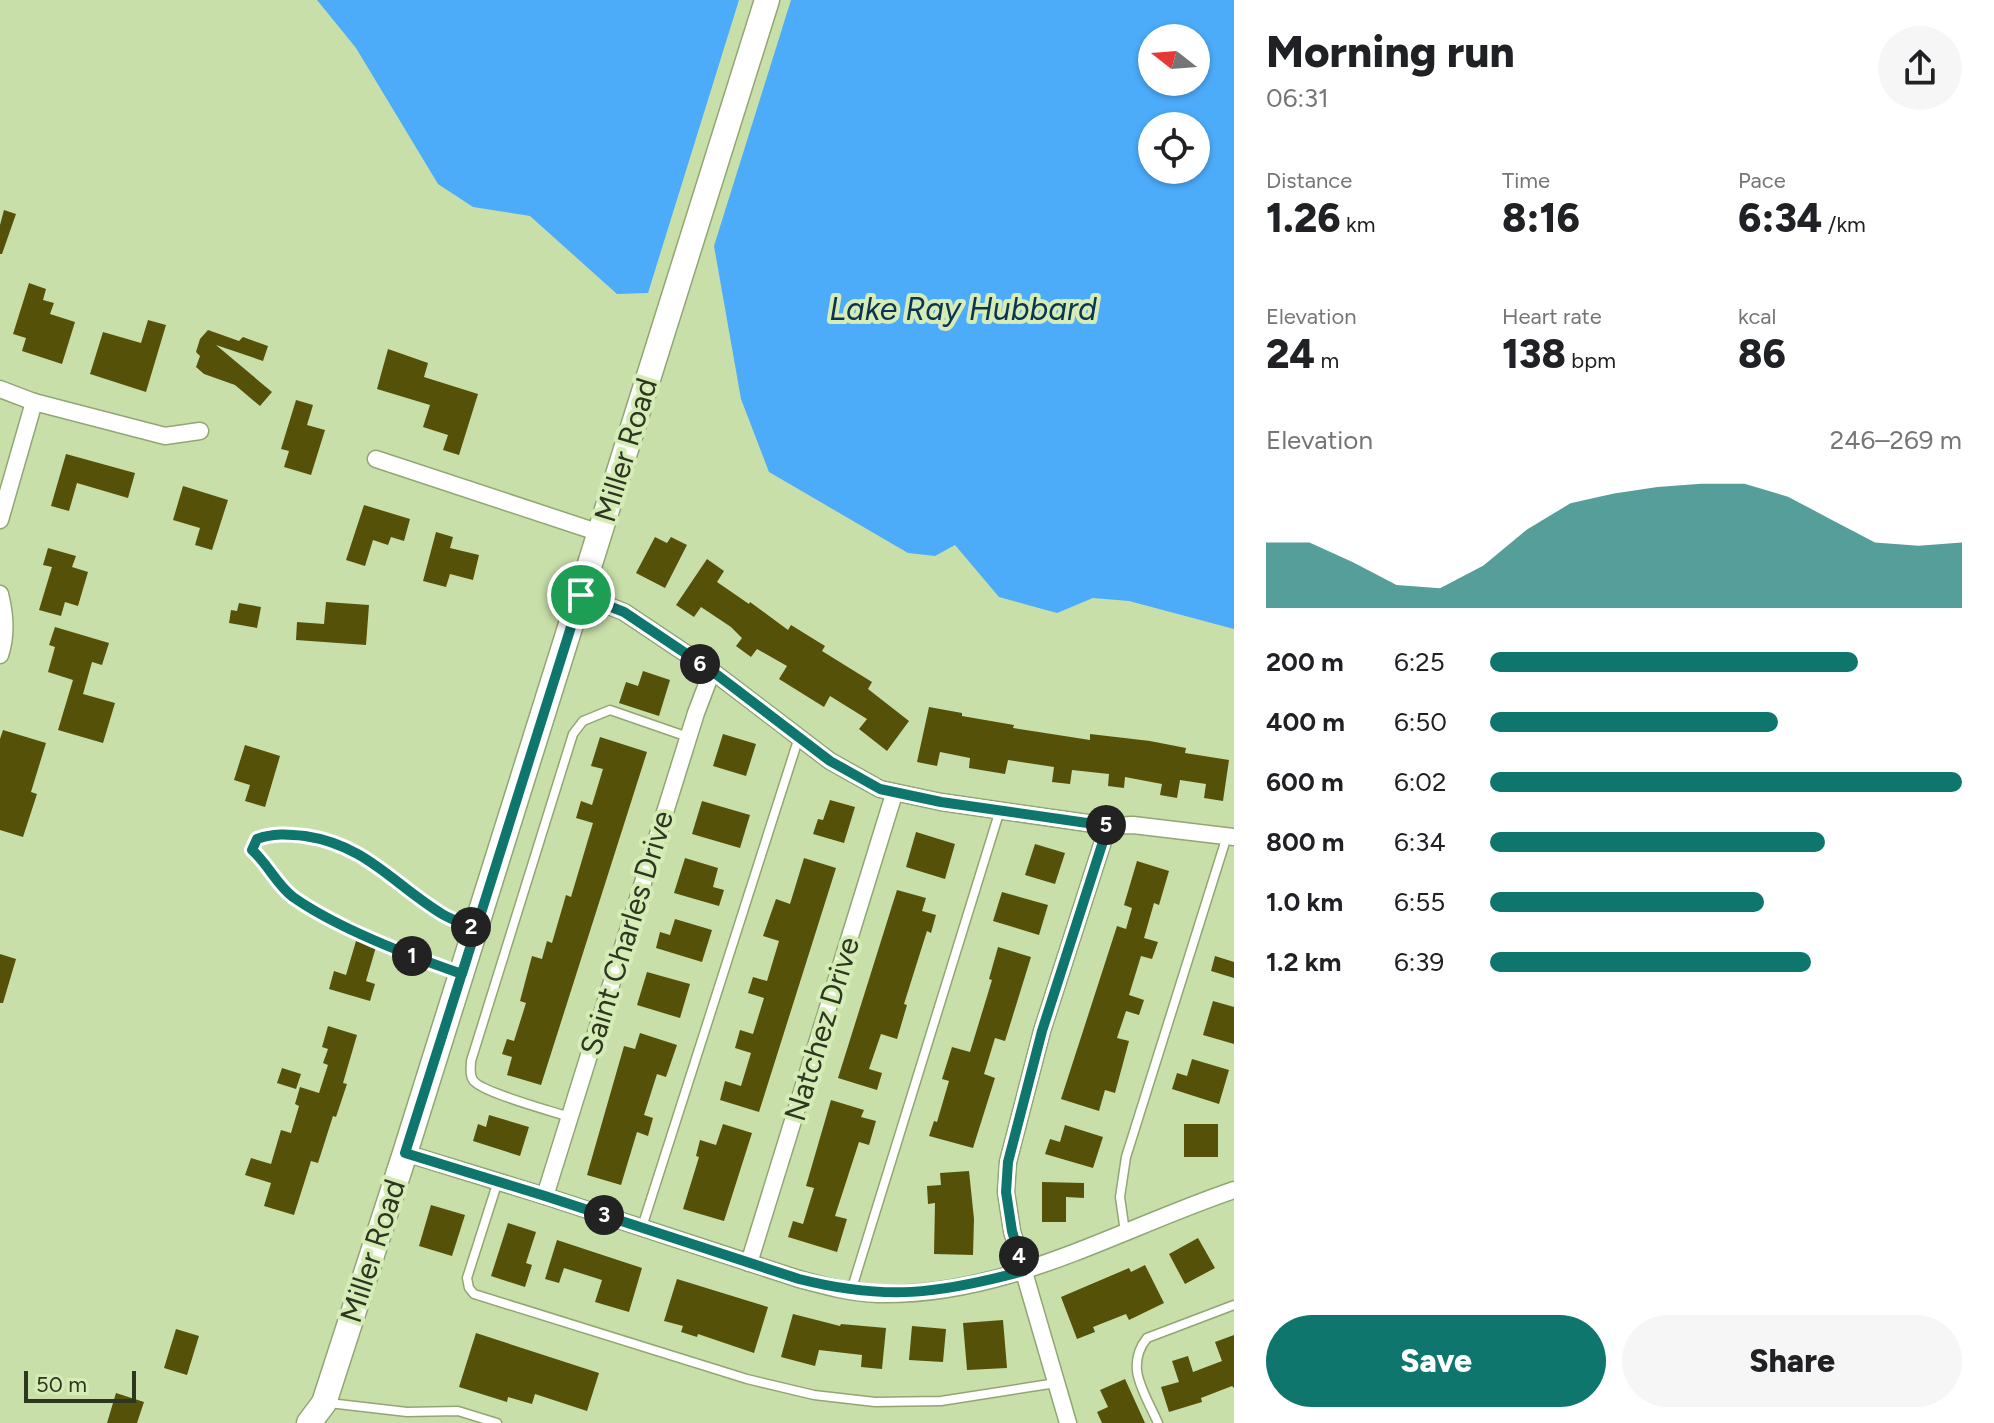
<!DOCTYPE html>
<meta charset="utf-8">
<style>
:root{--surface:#fff;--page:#f6f6f6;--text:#202124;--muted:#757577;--accent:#0f766e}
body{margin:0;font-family:Figtree,sans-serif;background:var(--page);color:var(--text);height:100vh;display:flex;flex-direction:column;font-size:30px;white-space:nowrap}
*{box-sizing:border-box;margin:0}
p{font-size:26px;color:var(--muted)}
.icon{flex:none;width:44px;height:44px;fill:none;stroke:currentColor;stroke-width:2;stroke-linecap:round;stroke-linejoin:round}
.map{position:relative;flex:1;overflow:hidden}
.sheet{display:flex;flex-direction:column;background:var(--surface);width:760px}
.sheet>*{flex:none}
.needle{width:52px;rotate:287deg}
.controls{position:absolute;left:1138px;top:24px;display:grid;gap:16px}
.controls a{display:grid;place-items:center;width:72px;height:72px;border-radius:50%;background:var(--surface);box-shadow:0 2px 6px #0004;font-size:40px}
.scale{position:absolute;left:24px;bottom:20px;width:112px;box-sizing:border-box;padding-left:8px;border:4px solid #2d3621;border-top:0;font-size:22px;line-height:28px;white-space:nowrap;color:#2d3621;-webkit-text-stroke:6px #d6ecb6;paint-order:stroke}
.pin{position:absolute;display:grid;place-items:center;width:68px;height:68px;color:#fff;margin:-34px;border:4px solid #fff;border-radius:50%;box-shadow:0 2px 8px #0007}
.km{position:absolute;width:40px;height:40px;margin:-20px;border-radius:50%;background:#222;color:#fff;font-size:22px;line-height:40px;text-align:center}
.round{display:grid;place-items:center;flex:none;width:84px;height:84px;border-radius:42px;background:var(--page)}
.headline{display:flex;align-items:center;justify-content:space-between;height:136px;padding:0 32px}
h1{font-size:44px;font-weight:800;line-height:60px}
.stats{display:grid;grid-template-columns:repeat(3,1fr);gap:12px;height:136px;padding:8px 32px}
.stats div{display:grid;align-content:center}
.stats b{font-size:40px;font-weight:800}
.stats small{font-size:22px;font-weight:400}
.stats p{font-size:22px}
.chart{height:224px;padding:16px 32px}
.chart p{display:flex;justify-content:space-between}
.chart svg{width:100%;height:144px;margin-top:8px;fill:var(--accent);opacity:.7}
.primary-button{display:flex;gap:16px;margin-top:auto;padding:16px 32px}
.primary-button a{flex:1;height:92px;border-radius:48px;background:var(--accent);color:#fff;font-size:32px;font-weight:800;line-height:92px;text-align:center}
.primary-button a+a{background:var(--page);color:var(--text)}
ul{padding:0 32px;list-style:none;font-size:26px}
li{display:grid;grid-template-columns:128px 96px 1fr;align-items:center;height:60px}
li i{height:20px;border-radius:10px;background:var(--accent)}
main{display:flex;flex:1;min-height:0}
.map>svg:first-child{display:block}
.water{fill:#4cacfa;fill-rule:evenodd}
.building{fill:#555109}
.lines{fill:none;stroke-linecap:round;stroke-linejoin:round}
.service-casing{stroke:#91a673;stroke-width:11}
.minor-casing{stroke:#91a673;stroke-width:19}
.secondary-casing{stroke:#91a673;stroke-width:27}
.service{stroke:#fff;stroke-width:8}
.minor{stroke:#fff;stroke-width:16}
.secondary{stroke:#fff;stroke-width:24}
.route-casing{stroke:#fff;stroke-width:16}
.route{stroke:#0f766e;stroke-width:10}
.labels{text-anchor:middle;stroke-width:8;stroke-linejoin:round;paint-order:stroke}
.street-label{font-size:30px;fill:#2d3621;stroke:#d6ecb6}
.water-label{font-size:32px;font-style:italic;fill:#0b3352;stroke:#d6ecb6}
</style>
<main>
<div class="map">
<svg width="1234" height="1423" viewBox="0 0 1234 1423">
<rect width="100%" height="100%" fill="#c9dfaa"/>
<g class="water">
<polygon points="317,0 739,0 648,293 617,294 530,216 473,207 438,184 356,48"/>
<path d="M791 0H1234V629L1129 601 1093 598 1057 613 999 597 955 545 935 556 908 553 769 472 741 399 714 246ZM1152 38H1196V82H1152ZM1152 126H1196V170H1152Z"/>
</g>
<g class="building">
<polygon points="4,210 16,214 2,254 0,254 0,225"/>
<polygon points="29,283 46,289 43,300 54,303 50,314 75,322 62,364 22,351 26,338 13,334"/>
<polygon points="148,320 166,325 146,392 90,374 103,332 141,343"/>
<polygon points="208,330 239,341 243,337 268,346 263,361 216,345 272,392 260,406 235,385 204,374 196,367 200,356 196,352 200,339"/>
<polygon points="388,349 428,363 424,377 478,394 459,455 443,450 448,435 423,427 430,405 377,389"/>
<polygon points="296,400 313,405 307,425 325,430 311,475 284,467 289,451 281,449"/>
<polygon points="66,454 135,473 128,498 77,483 69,511 51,506"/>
<polygon points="183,486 228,500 212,550 195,545 200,528 173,520"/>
<polygon points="364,505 410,519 404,541 391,537 388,545 373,540 365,566 346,560"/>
<polygon points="436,532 453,537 450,548 479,555 473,580 450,574 446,587 423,581"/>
<polygon points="655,537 667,543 671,537 687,545 665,588 636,573"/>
<polygon points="48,548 76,556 72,567 88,572 78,606 65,602 61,616 39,610 52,567 43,565"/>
<polygon points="707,559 724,571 717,582 749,604 750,602 788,630 791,625 825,646 822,651 872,682 868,689 909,721 887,751 859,729 867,719 830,696 824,707 779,679 787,666 757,649 751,657 736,646 742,638 731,627 701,607 694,617 676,605"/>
<polygon points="326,602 369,605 366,645 296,640 297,622 324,624"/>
<polygon points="239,603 261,607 257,628 229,623 231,610 237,611"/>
<polygon points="55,627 109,643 102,665 92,662 83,694 115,703 103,743 58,730 73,680 48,672 55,647 49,645"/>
<polygon points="643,671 670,680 659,716 619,703 626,682 638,686"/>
<polygon points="929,707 962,713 962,716 1014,725 1013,728 1090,740 1090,734 1150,741 1186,748 1185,753 1229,760 1223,801 1204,798 1206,784 1180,780 1177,798 1160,795 1162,784 1125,777 1124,788 1108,786 1109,774 1072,770 1070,784 1052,782 1054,767 1008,760 1005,774 969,768 970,758 940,752 937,766 917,762"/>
<polygon points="3,730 46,743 31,792 37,794 23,837 0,830 0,739"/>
<polygon points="723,734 756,744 746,776 713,766"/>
<polygon points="600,737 647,752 541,1085 507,1075 512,1057 502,1054 507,1039 514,1041 526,1003 520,1001 532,956 542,959 547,941 552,943 566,895 571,897 593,823 576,818 581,801 592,805 603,769 591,766"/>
<polygon points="245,745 280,756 265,807 245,801 250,785 234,780"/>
<polygon points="830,800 855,807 844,843 813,834 818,819 823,820"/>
<polygon points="702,801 750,815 740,848 692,834"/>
<polygon points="916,832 955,844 945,879 906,867"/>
<polygon points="1035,844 1065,853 1055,884 1025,875"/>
<polygon points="685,858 718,868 713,887 724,890 719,906 674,893"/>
<polygon points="804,858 836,868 759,1112 720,1100 725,1081 741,1086 751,1053 735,1048 740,1030 753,1034 764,998 748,993 753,977 767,981 779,941 763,936 776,899 790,904"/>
<polygon points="1137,861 1169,871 1159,905 1154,903 1144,938 1158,942 1152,959 1141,956 1129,995 1144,1000 1139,1015 1126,1011 1117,1038 1129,1041 1115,1093 1105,1090 1099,1111 1061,1099 1117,926 1126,929 1132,908 1124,905"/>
<polygon points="897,890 926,898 922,911 936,915 931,933 927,931 904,1004 907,1005 897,1039 881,1034 869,1069 882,1073 877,1090 838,1078"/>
<polygon points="1002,892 1048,905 1039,935 993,921"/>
<polygon points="675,919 712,930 702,962 656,948 660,932 670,935"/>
<polygon points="356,941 376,947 366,981 375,984 370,1001 329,989 334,971 346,975"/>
<polygon points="998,947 1031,957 1005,1041 995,1038 984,1074 995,1078 973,1148 929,1136 934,1121 937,1122 949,1081 942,1079 952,1047 970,1052 992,980 989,979"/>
<polygon points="0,954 16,959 3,1003 0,1003"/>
<polygon points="1215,956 1234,962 1234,978 1211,971"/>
<polygon points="647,972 690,984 680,1018 637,1005"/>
<polygon points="1213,1001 1234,1007 1234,1044 1203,1035"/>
<polygon points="328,1026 357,1035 343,1083 347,1084 336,1117 333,1116 318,1163 311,1161 294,1215 264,1206 271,1183 245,1175 251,1158 271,1164 281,1130 291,1133 299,1106 295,1104 300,1087 319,1093 328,1065 323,1063 328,1049 322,1047"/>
<polygon points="640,1033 677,1045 666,1077 657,1074 644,1115 653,1118 648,1136 637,1132 621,1185 587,1175 624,1046 635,1049"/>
<polygon points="1192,1059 1229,1070 1219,1104 1172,1089 1177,1073 1187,1076"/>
<polygon points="282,1068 301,1074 296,1089 277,1083"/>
<polygon points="831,1100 864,1110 861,1117 876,1121 869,1145 859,1142 835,1216 847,1219 837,1252 788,1237 793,1221 803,1224 814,1188 806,1186"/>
<polygon points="489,1115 529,1127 520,1156 473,1141 478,1124 486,1127"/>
<polygon points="723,1124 752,1133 724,1221 683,1209 699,1157 696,1156 700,1140 716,1145"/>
<rect x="1184" y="1124" width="34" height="33"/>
<polygon points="1065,1125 1103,1137 1093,1168 1045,1154 1050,1139 1060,1142"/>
<polygon points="969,1171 974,1219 973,1255 934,1254 935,1203 928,1204 927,1186 941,1185 940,1173"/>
<polygon points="1042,1182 1084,1183 1084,1198 1066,1197 1066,1222 1042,1222"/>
<polygon points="431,1205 465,1215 452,1256 419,1246"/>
<polygon points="508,1223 536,1232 526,1263 532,1265 525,1287 491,1276"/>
<polygon points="1198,1238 1215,1268 1185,1284 1169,1254"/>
<polygon points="557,1240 642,1268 629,1312 595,1302 602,1280 564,1268 559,1283 545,1279"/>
<polygon points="1145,1265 1164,1303 1129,1320 1126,1314 1093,1327 1095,1332 1077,1339 1061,1297 1129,1268 1131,1272"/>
<polygon points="677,1279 768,1307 754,1353 698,1334 697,1337 681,1332 683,1326 664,1321"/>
<polygon points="793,1314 840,1326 841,1324 886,1328 882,1369 861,1367 862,1355 819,1350 815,1366 781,1357"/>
<polygon points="1003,1320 1007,1368 967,1370 963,1323"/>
<polygon points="912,1326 946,1329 943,1362 909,1360"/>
<polygon points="176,1329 199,1336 187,1375 164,1368"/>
<polygon points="476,1333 599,1373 587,1411 535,1394 532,1404 508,1397 507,1402 459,1387"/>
<polygon points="1234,1335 1234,1388 1232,1386 1201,1398 1202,1402 1169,1412 1161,1387 1179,1382 1172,1361 1188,1356 1193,1372 1222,1361 1215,1342"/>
<polygon points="1125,1379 1145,1423 1102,1423 1097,1412 1108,1407 1100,1390"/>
<polygon points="116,1393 144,1402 137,1423 107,1423"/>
</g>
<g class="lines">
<g class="service-casing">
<g id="service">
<polyline points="459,973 419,959 315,910 290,895 264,861 252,850 257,839 268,835 291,834 324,839 353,850 382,868 443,915 471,927"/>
<path d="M569 1117C552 1111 480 1092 473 1080 469 1074 471 1068 471 1061L573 734 583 721 610 710 688 737"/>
<polyline points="498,1181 467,1278 469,1288 474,1294 747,1379 814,1395 875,1402 941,1401 1056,1383"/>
<polyline points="642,1227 799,737"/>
<polyline points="1125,1232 1120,1197 1126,1157 1227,836"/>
<polyline points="851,1291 1000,810"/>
<polyline points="329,1403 407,1412 458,1411 497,1423"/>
<path d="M1158 1423C1145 1393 1124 1367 1147 1338L1234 1305"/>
</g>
</g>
<g class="minor-casing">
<g id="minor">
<polyline points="0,389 34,402 165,436 200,431"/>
<polyline points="376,459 600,533"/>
<polyline points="0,520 34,402"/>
<path d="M0 594C5 614 7 635 0 655"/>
<polyline points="581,595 624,612 712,671 830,761 880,789 941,802 1108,826 1133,825 1234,837"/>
<path d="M405 1153 545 1196 799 1279C825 1286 850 1293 877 1294 1006 1297 1116 1230 1234 1190"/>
<polyline points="545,1196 696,713 712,671"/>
<polyline points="749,1263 894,794"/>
<polyline points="1068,1423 1012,1231 1006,1192 1008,1162 1042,1031 1108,826"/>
</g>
</g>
<g class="secondary-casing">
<polyline id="secondary" points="309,1423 324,1403 405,1153 767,0"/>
</g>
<use href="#service" class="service"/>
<use href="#minor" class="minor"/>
<use href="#secondary" class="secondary"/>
</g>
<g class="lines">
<g class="route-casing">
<path id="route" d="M581 595 476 929 462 974C410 956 337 928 293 897 276 884 268 864 252 850L257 839C273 833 288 834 305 836 366 845 393 884 442 914 452 920 465 924 476 929L405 1153 545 1196 799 1279C886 1301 938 1294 1024 1271L1012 1231 1006 1192 1008 1162 1042 1031 1108 826 941 802 880 789 830 761 712 671 624 612 581 595"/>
</g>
<use href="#route" class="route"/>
</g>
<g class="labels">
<g class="street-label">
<text transform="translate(626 450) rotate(-73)" y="10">Miller Road</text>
<text transform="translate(627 933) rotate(-73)" y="10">Saint Charles Drive</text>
<text transform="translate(822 1029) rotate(-73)" y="10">Natchez Drive</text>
<text transform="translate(373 1251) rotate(-72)" y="10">Miller Road</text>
</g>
<g class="water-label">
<text x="963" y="320">Lake Ray Hubbard</text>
</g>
</g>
</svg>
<div class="controls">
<a><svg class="needle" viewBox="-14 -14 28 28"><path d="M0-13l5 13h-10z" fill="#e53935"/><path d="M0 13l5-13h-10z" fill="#757577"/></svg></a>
<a><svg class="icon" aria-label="locate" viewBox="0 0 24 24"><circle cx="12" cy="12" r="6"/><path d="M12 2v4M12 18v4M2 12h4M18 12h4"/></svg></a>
</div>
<div class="scale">50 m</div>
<div class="pin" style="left:581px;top:595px;background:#1e9e55"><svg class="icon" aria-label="arrive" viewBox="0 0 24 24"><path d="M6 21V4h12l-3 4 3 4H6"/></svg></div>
<b class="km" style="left:412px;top:956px">1</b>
<b class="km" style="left:471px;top:927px">2</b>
<b class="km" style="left:604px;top:1215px">3</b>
<b class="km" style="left:1019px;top:1256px">4</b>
<b class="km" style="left:1106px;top:825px">5</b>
<b class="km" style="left:700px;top:664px">6</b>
</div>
<section class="sheet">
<div class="headline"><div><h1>Morning run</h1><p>06:31</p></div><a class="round"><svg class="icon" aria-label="share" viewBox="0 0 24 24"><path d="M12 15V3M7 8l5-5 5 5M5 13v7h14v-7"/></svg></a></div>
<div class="stats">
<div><p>Distance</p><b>1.26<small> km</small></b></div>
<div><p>Time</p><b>8:16</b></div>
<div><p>Pace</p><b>6:34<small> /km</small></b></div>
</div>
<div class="stats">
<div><p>Elevation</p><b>24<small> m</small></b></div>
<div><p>Heart rate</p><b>138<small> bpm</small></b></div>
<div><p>kcal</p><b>86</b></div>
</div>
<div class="chart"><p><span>Elevation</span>246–269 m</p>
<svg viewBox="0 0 160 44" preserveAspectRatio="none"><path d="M0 44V24L10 24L20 30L30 37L40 38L50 31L60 20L70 12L80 9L90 7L100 6L110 6L120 10L130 17L140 24L150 25L160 24V44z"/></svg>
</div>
<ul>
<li><b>200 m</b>6:25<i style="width:78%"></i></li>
<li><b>400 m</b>6:50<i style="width:61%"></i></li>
<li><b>600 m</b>6:02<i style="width:100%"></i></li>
<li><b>800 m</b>6:34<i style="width:71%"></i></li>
<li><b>1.0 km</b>6:55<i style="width:58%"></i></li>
<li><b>1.2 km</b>6:39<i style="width:68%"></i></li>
</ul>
<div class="primary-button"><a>Save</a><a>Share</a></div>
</section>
</main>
